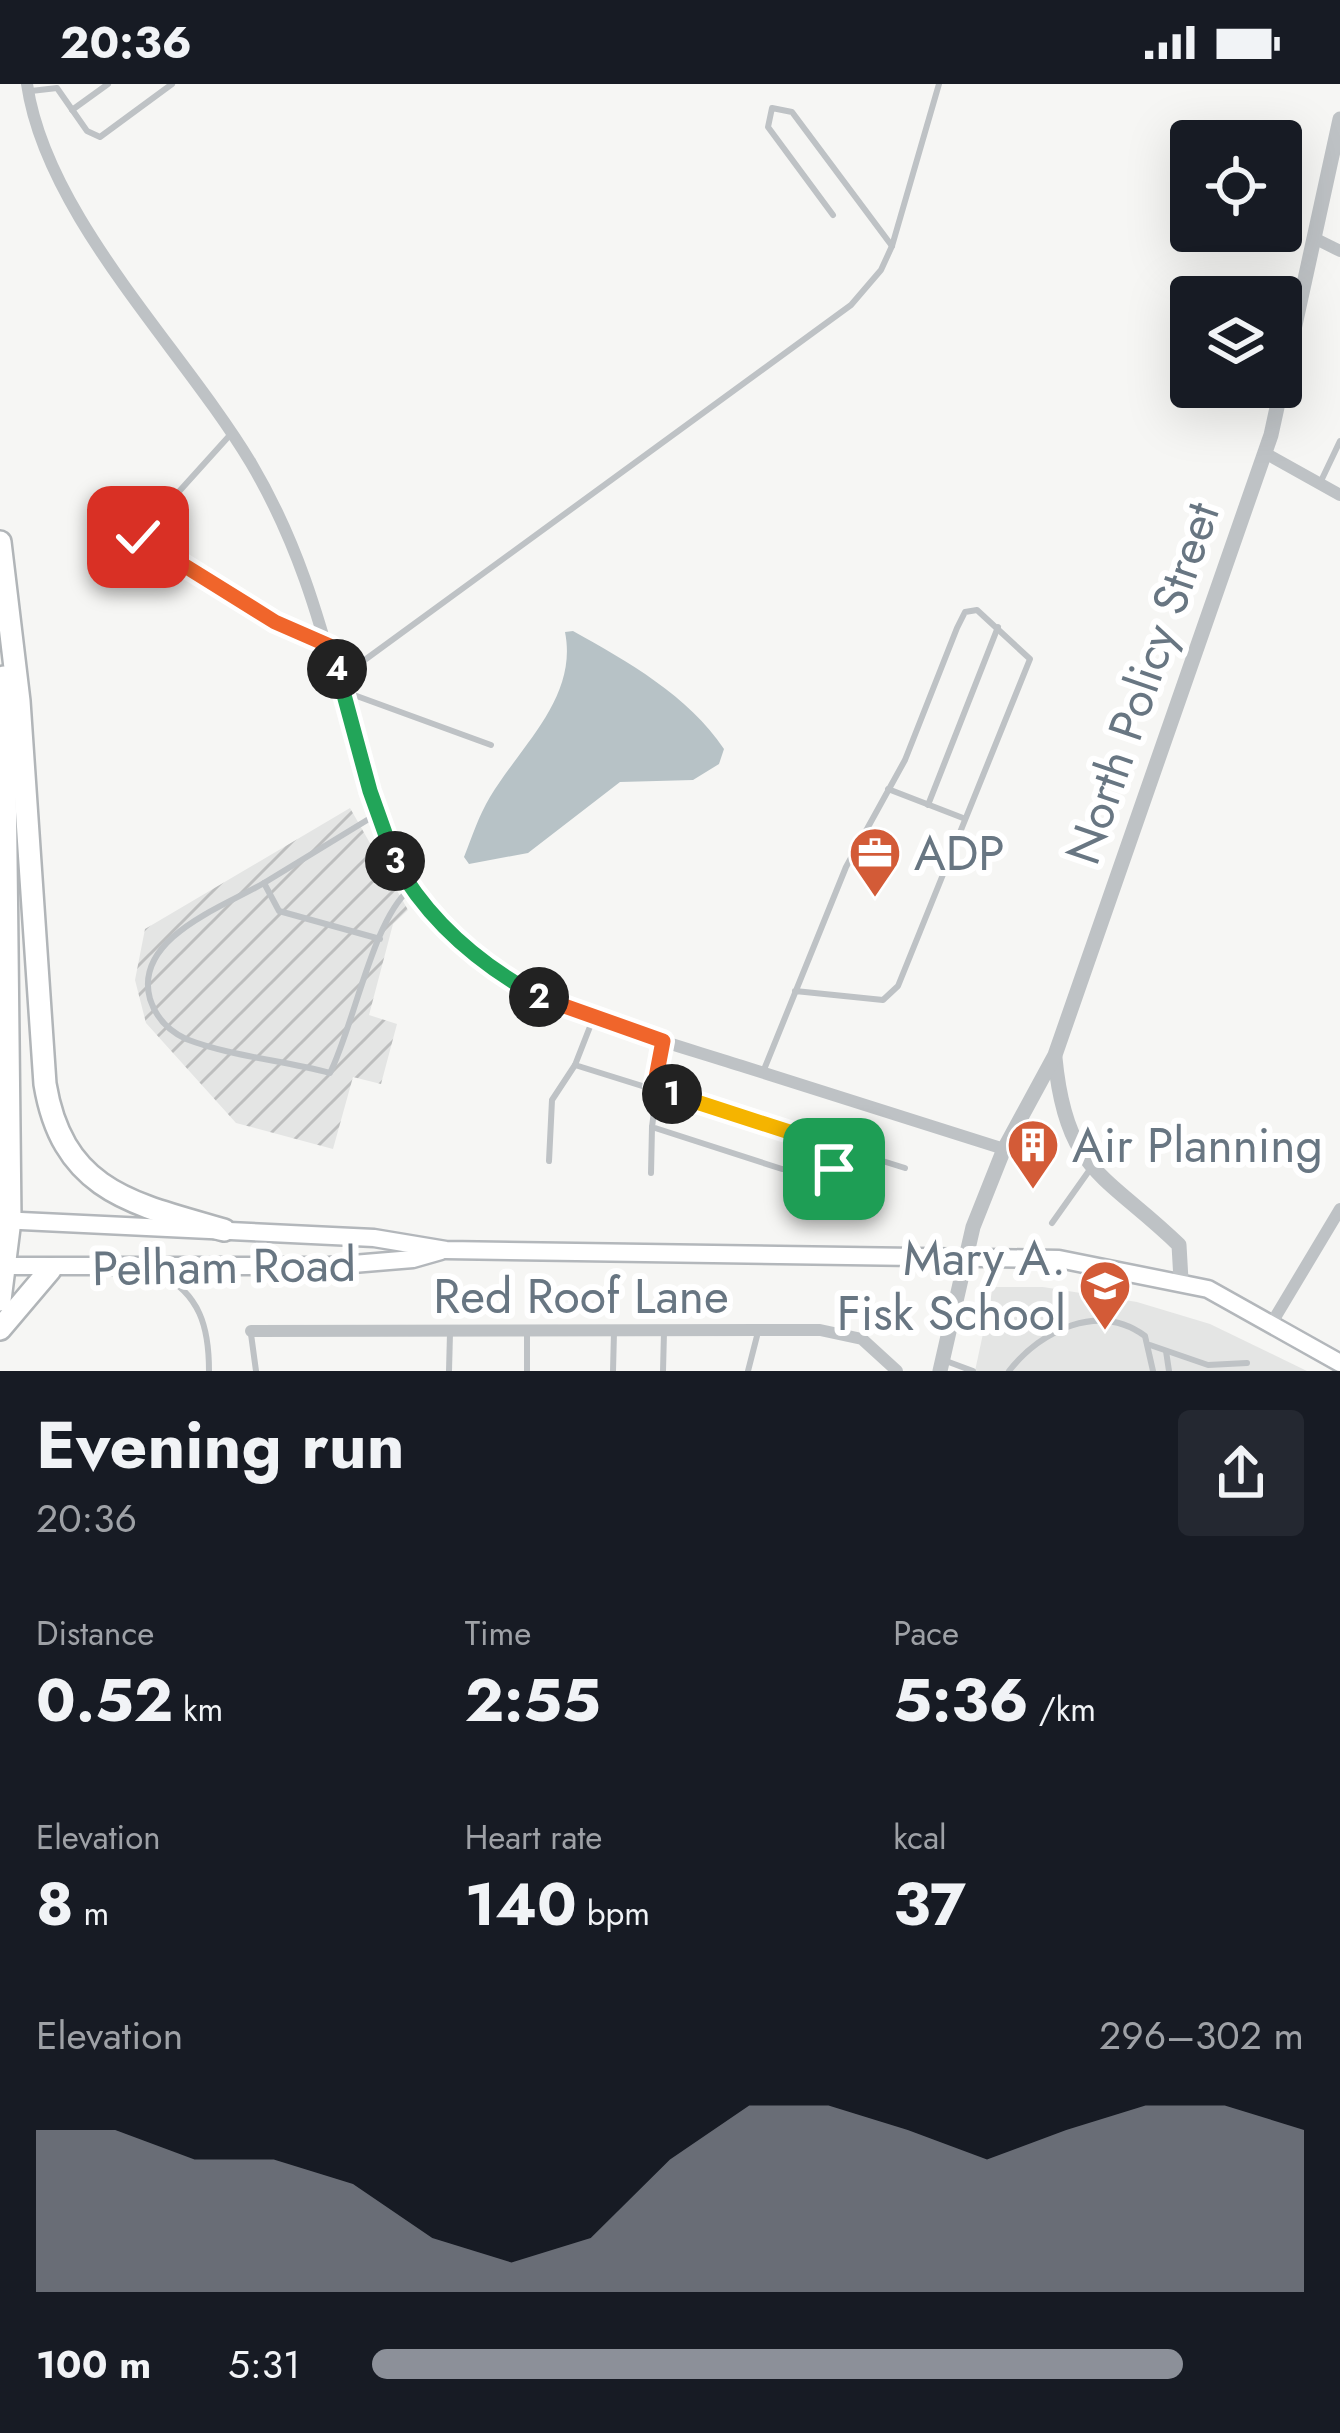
<!DOCTYPE html>
<meta charset="utf-8">
<style>
:root{--surface:#171b24;--page:#242831;--text:#f1f3f6;--muted:#9ea1a6;--accent:#8c9099}
body{margin:0;font-family:Jost,sans-serif;background:var(--page);color:var(--text);height:100vh;display:flex;flex-direction:column;font-size:45px;white-space:nowrap}
*{box-sizing:border-box;margin:0}
p{font-size:39px;color:var(--muted)}
.icon{flex:none;width:66px;height:66px;fill:none;stroke:currentColor;stroke-width:2;stroke-linecap:round;stroke-linejoin:round}
.map{position:relative;height:1287px;overflow:hidden}
.details{display:flex;flex-direction:column;background:var(--surface);flex:1}
.details>*{flex:none}
.fabs{position:absolute;left:1170px;top:36px;display:grid;gap:24px}
.fabs a{display:grid;place-items:center;width:132px;height:132px;border-radius:12px;background:var(--surface);box-shadow:0 12px 48px #0002;font-size:60px}
.pin{position:absolute;display:grid;place-items:center;width:102px;height:102px;color:#fff;margin:-51px;border-radius:24px;box-shadow:0 6px 18px #0006}
.km{position:absolute;width:60px;height:60px;margin:-30px;border-radius:50%;background:#222;color:#fff;font-size:33px;line-height:60px;text-align:center}
.round{display:grid;place-items:center;flex:none;width:126px;height:126px;border-radius:12px;background:var(--page)}
.overview{display:flex;align-items:center;justify-content:space-between;height:204px;padding:0 36px}
h1{font-size:66px;font-weight:700;line-height:90px}
.figures{display:grid;grid-template-columns:repeat(3,1fr);gap:18px;height:204px;padding:12px 36px}
.figures div{display:grid;align-content:center}
.figures b{font-size:60px;font-weight:700}
.figures small{font-size:33px;font-weight:400}
.figures p{font-size:33px}
.chart{height:336px;padding:24px 36px}
.chart p{display:flex;justify-content:space-between}
.chart svg{width:100%;height:216px;margin-top:12px;fill:var(--accent);opacity:.7}
ul{padding:0 36px;list-style:none;font-size:39px}
li{display:grid;grid-template-columns:192px 144px 1fr;align-items:center;height:90px}
li i{height:30px;border-radius:15px;background:var(--accent)}
.status{display:flex;justify-content:space-between;align-items:center;height:84px;padding:0 60px;background:var(--surface);direction:ltr}
.status svg{height:33px;fill:currentColor}
.map>svg:first-child{display:block}
.built{fill:#e4e5e4}
.industrial{fill:url(#industrial-furrows)}
.water{fill:#b7c2c6}
.lines{fill:none;stroke-linecap:round;stroke-linejoin:round}
.secondary-casing{stroke:#b3b7bb;stroke-width:21}
.motorway-casing{stroke:#b1b5b8;stroke-width:26}
.service{stroke:#bec2c5;stroke-width:6}
.minor{stroke:#bec2c5;stroke-width:12}
.tertiary{stroke:#bec2c5;stroke-width:15}
.secondary{stroke:#fff;stroke-width:16}
.motorway{stroke:#fff;stroke-width:21}
.split-1-casing{stroke:#fff;stroke-width:24}
.split-2-casing{stroke:#fff;stroke-width:24}
.split-3-casing{stroke:#fff;stroke-width:24}
.split-4-casing{stroke:#fff;stroke-width:24}
.split-5-casing{stroke:#fff;stroke-width:24}
.split-6-casing{stroke:#fff;stroke-width:24}
.split-1{stroke:#f5b400;stroke-width:15}
.split-2{stroke:#f0652b;stroke-width:15}
.split-3{stroke:#22a559;stroke-width:15}
.split-4{stroke:#22a559;stroke-width:15}
.split-5{stroke:#f0652b;stroke-width:15}
.split-6{stroke:#f5b400;stroke-width:15}
.labels{text-anchor:middle;stroke-width:12;stroke-linejoin:round;paint-order:stroke}
.street-label{font-size:48px;fill:#687682;stroke:#fff}
.poi-label{font-size:48px;fill:#687682;stroke:#fff;text-anchor:start}
</style>
<div class="status"><b>20:36</b><svg viewBox="0 0 49 12"><path d="M0 12V9h3v3zM5 12V6h3v6zM10 12V3h3v9zM15 12V0h3v12zM26 1h20v11H26zM47 4h2v5h-2z"/></svg></div>
<div class="map">
<svg width="1340" height="1287" viewBox="0 0 1340 1287">
<defs>
<pattern id="industrial-furrows" width="10" height="10" patternUnits="userSpaceOnUse" patternTransform="scale(3)"><rect width="10" height="10" fill="#e4e5e4"/><path d="M-1 1l2-2M0 10L10 0M9 11l2-2" fill="none" stroke="#bdbebe"/></pattern>
</defs>
<rect width="100%" height="100%" fill="#f6f6f4"/>
<polygon class="built" points="993,1203 1043,1203 1137,1218 1210,1240 1307,1287 975,1287"/>
<polygon class="industrial" points="350,724 408,826 393,840 369,931 397,940 381,1000 353,993 333,1065 236,1039 146,939 135,896 145,845"/>
<path class="water" d="M573 547C627 577 689 612 724 665L719 680 693 696 620 698 528 769 469 780 464 773C472 753 479 731 490 713 522 660 578 613 565 548Z"/>
<g class="lines">
<g class="secondary-casing">
<g id="secondary">
<polyline points="0,1136 374,1154 446,1166 1059,1175 1208,1205 1340,1279"/>
<polyline points="0,1182 329,1182 413,1175 441,1167"/>
</g>
</g>
<g class="motorway-casing">
<g id="motorway">
<path d="M0 458 19 617 45 1000C63 1108 134 1120 224 1146"/>
<polyline points="0,1216 10,1136 4,593"/>
<polyline points="0,1245 50,1186"/>
</g>
</g>
<g class="service">
<polyline points="31,7 57,4 87,47 100,53 172,0"/>
<polyline points="72,26 108,0"/>
<polyline points="833,131 768,43 772,24 792,28 892,162"/>
<polyline points="230,351 138,453 275,538 324,560"/>
<polyline points="1321,397 1340,357"/>
<polyline points="340,594 851,221 881,186 892,162 939,0"/>
<polyline points="343,607 491,661"/>
<polyline points="888,705 963,734"/>
<polyline points="928,721 998,543"/>
<polyline points="264,799 377,730"/>
<path d="M380 855 279 827 264 799C223 823 133 854 150 915 156 934 169 947 186 955 233 973 283 976 330 989 354 941 373 836 409 806"/>
<polyline points="593,935 575,981 905,1084"/>
<polyline points="663,958 652,1043 782,1085 834,1085 843,1065"/>
<polyline points="763,988 846,783 905,676 957,544 965,528 977,526 1030,575 898,902 883,916 795,907"/>
<polyline points="549,1077 552,1016 575,981"/>
<polyline points="651,1089 652,1043"/>
<polyline points="1052,1139 1091,1084"/>
<path d="M159 1189C200 1210 209 1243 209 1287"/>
<polyline points="251,1250 256,1287"/>
<polyline points="1150,1261 1208,1281 1247,1279"/>
<polyline points="1166,1267 1169,1287"/>
<polyline points="946,1277 973,1287"/>
<polyline points="449,1287 450,1249"/>
<polyline points="527,1287 527,1250"/>
<polyline points="613,1287 614,1248"/>
<polyline points="663,1287 664,1248"/>
<polyline points="748,1287 758,1248"/>
<path d="M1009 1287C1041 1246 1099 1218 1145 1252L1153 1287"/>
</g>
<g class="minor">
<path d="M27 0C46 132 182 264 251 379 325 504 335 624 385 753 443 904 608 939 745 983 831 1010 917 1038 1004 1065"/>
<polyline points="1314,154 1340,167"/>
<polyline points="1265,369 1340,411"/>
<polyline points="1273,1237 1340,1125"/>
<polyline points="251,1247 820,1246 862,1255 897,1287"/>
</g>
<g class="tertiary">
<path d="M1055 974C1066 1089 1107 1091 1179 1161L1181 1196"/>
<polyline points="940,1287 973,1143 1004,1065 1055,971 1271,351 1340,35"/>
</g>
<use href="#secondary" class="secondary"/>
<use href="#motorway" class="motorway"/>
</g>
<g class="lines">
<g class="split-1-casing">
<polyline id="split-1" points="672,1010 842,1065 834,1085"/>
</g>
<g class="split-2-casing">
<polyline id="split-2" points="539,913 663,957 654,1004 672,1010"/>
</g>
<g class="split-3-casing">
<path id="split-3" d="M395 777C428 837 479 880 539 913"/>
</g>
<g class="split-4-casing">
<polyline id="split-4" points="337,585 370,707 395,777"/>
</g>
<g class="split-5-casing">
<polyline id="split-5" points="177,477 275,538 330,562 337,585"/>
</g>
<g class="split-6-casing">
<polyline id="split-6" points="138,453 177,477"/>
</g>
<use href="#split-1" class="split-1"/>
<use href="#split-2" class="split-2"/>
<use href="#split-3" class="split-3"/>
<use href="#split-4" class="split-4"/>
<use href="#split-5" class="split-5"/>
<use href="#split-6" class="split-6"/>
</g>
<defs>
<g id="office-pin" transform="scale(2.7)"><path d="M0 17L-7.5 6A9.5 9.5 0 1 1 7.5 6Z" fill="#d35b37" stroke="#fff"/><path d="M-6-3h4V-5.5h4V-3h4V5H-6ZM-1-4.5V-3h2v-1.5ZM-6 0V1H6V0Z" fill="#fff"/></g>
<g id="building-pin" transform="scale(2.7)"><path d="M0 17L-7.5 6A9.5 9.5 0 1 1 7.5 6Z" fill="#d35b37" stroke="#fff"/><path d="M-4-6H4V6H1V3H-1V6H-4ZM-2.5-4.3h1.7v1.8h-1.7ZM.8-4.3h1.7v1.8H.8ZM-2.5-1h1.7V.8h-1.7ZM.8-1h1.7V.8H.8Z" fill="#fff"/></g>
<g id="school-pin" transform="scale(2.7)"><path d="M0 17L-7.5 6A9.5 9.5 0 1 1 7.5 6Z" fill="#d35b37" stroke="#fff"/><path d="M0-5L7-2L0 1L-7-2ZM-4 1L0 2.5L4 1V4Q0 6-4 4Z" fill="#fff"/></g>
</defs>
<g fill-rule="evenodd">
<use href="#office-pin" x="875" y="769"/>
<use href="#building-pin" x="1033" y="1061"/>
<use href="#school-pin" x="1105" y="1202"/>
</g>
<g class="labels">
<g class="street-label">
<text transform="translate(1142 599) rotate(-71)" y="17">North Policy Street</text>
<text transform="translate(224 1182) rotate(-1)" y="17">Pelham Road</text>
<text x="581" y="1229">Red Roof Lane</text>
</g>
<g class="poi-label">
<text x="914" y="786">ADP</text>
<text x="1072" y="1078">Air Planning</text>
<text x="1066" y="1191" text-anchor="end">Mary A.<tspan x="1066" dy="55">Fisk School</tspan></text>
</g>
</g>
</svg>
<div class="fabs">
<a><svg class="icon" aria-label="locate" viewBox="0 0 24 24"><circle cx="12" cy="12" r="6"/><path d="M12 2v4M12 18v4M2 12h4M18 12h4"/></svg></a>
<a><svg class="icon" aria-label="layers" viewBox="0 0 24 24"><path d="M12 4l9 5-9 5-9-5zM3 14l9 5 9-5"/></svg></a>
</div>
<div class="pin" style="left:834px;top:1085px;background:#1e9e55"><svg class="icon" aria-label="arrive" viewBox="0 0 24 24"><path d="M6 21V4h12l-3 4 3 4H6"/></svg></div>
<div class="pin" style="left:138px;top:453px;background:#d93025"><svg class="icon" aria-label="check" viewBox="0 0 24 24"><path d="M5 12l5 5 9-10"/></svg></div>
<b class="km" style="left:672px;top:1010px">1</b>
<b class="km" style="left:539px;top:913px">2</b>
<b class="km" style="left:395px;top:777px">3</b>
<b class="km" style="left:337px;top:585px">4</b>
</div>
<section class="details">
<div class="overview"><div><h1>Evening run</h1><p>20:36</p></div><a class="round"><svg class="icon" aria-label="share" viewBox="0 0 24 24"><path d="M12 15V3M7 8l5-5 5 5M5 13v7h14v-7"/></svg></a></div>
<div class="figures">
<div><p>Distance</p><b>0.52<small> km</small></b></div>
<div><p>Time</p><b>2:55</b></div>
<div><p>Pace</p><b>5:36<small> /km</small></b></div>
</div>
<div class="figures">
<div><p>Elevation</p><b>8<small> m</small></b></div>
<div><p>Heart rate</p><b>140<small> bpm</small></b></div>
<div><p>kcal</p><b>37</b></div>
</div>
<div class="chart"><p><span>Elevation</span>296–302 m</p>
<svg viewBox="0 0 160 44" preserveAspectRatio="none"><path d="M0 44V11L10 11L20 17L30 17L40 22L50 33L60 38L70 33L80 17L90 6L100 6L110 11L120 17L130 11L140 6L150 6L160 11V44z"/></svg>
</div>
<ul>
<li><b>100 m</b>5:31<i style="width:87%"></i></li>
</ul>
</section>
